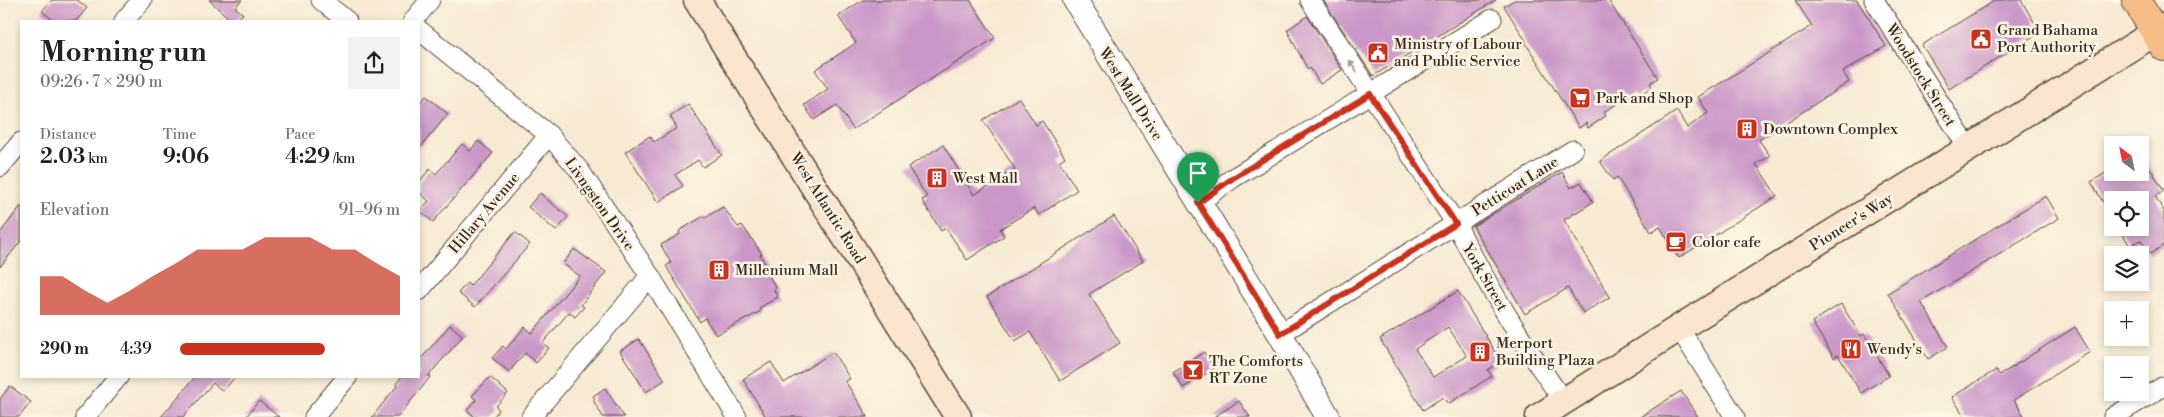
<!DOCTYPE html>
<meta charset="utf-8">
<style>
:root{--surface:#fff;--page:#f2f2f2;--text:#222;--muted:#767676;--accent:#c8321e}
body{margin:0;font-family:"Libre Bodoni",serif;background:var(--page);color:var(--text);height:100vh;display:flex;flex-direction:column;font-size:19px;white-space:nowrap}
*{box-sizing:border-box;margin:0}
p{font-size:16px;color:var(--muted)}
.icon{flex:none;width:28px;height:28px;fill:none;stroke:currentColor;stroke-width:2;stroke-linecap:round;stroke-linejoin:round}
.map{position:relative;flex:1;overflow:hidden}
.side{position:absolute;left:20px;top:20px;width:400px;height:358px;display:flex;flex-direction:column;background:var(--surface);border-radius:0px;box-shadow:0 2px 8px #0003}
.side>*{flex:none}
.needle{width:32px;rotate:328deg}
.fabs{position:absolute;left:2104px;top:136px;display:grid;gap:10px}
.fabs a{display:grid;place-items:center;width:45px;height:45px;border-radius:0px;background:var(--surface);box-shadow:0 2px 8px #0003;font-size:25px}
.pin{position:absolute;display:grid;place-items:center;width:42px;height:42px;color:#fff;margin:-51px -21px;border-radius:50% 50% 50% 0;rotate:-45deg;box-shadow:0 0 5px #0007}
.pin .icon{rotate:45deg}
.round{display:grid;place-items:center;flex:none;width:52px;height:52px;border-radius:0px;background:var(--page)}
.summary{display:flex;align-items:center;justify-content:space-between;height:85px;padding:0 20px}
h1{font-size:28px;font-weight:600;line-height:38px}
.metrics{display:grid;grid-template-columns:repeat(3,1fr);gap:8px;height:85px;padding:5px 20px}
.metrics div{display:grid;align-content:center}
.metrics b{font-size:21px;font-weight:600}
.metrics small{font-size:14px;font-weight:400}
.metrics p{font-size:14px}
.chart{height:140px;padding:10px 20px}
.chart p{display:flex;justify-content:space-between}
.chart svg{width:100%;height:90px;margin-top:5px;fill:var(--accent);opacity:.7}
ul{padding:0 20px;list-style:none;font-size:16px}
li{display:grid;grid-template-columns:80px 60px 1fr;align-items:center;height:38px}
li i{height:12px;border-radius:6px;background:var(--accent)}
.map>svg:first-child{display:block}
.building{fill:#ca96c8;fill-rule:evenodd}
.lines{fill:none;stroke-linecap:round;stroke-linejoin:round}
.minor-casing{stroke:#574739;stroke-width:21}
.tertiary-casing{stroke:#574739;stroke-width:26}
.secondary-casing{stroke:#574739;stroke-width:29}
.primary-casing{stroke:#574739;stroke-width:30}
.minor{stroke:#fff;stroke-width:19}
.tertiary{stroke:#fff;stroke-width:24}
.secondary{stroke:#fbe5cf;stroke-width:26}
.primary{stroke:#f6be86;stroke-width:28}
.oneway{fill:#a79f9a}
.route-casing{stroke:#fff;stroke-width:10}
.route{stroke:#c8321e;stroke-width:6}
.labels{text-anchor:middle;stroke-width:5;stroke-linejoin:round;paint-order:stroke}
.poi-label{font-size:15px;fill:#3b2a1e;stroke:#fcf5e5;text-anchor:start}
.street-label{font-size:15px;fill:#3b2a1e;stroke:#fcf5e5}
</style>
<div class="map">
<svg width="2164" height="417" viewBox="0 0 2164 417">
<rect width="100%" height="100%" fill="#fcf5e5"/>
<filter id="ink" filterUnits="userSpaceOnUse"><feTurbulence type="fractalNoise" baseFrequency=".02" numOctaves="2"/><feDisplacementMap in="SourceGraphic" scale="10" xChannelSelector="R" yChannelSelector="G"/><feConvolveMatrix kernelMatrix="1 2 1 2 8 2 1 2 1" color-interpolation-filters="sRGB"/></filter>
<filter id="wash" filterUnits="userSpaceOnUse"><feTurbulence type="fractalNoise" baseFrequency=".0096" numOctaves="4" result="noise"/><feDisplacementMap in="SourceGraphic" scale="20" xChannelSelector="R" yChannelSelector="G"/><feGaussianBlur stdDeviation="1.12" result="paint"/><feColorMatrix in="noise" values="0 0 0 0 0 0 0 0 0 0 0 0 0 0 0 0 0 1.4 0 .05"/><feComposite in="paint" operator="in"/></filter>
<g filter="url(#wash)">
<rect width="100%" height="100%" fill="#f7ead3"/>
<g id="blocks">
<g class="building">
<polygon points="52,0 77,0 87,8 76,21 54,21 42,11"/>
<polygon points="209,0 242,0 235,7 243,14 235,21 232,21"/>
<polygon points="863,0 970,0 995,38 853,129 837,105 814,120 804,105 828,89 815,70 856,43 838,16"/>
<polygon points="1323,0 1496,0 1373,76"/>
<polygon points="1514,0 1608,0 1658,78 1650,83 1652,87 1636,97 1634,93 1604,112 1606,116 1588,128 1586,123 1579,128 1525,42 1526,41 1504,6"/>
<polygon points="1795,0 1857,0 1886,46 1843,72 1849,82 1759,140 1770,156 1756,164 1777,196 1679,258 1660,227 1651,232 1617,177 1613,180 1600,161 1677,111 1687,128 1708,113 1698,97 1812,26"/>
<polygon points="1996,0 2021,0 2040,32 1949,89 1922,45"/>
<polygon points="1307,16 1342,70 1320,84 1310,68 1308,70 1287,30"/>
<polygon points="426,96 448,114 419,149 419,104"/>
<polygon points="1019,98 1036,125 1042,121 1065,157 1059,161 1077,190 1039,215 1034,208 1000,229 1004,236 967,260 946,228 941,231 922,200 927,197 908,167 943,145 974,195 1015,169 983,120"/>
<polygon points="688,104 722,155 703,167 698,160 675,175 683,186 658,202 625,152 650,136 654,142 677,128 670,116"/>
<polygon points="478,141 493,153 433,222 420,211 429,201 419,192 419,182 430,169 436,174 462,144 470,151"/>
<polygon points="2140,152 2164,191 2155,196 2164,211 2164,245 2150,254 2141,240 2130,246 2119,228 2140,228 2140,200 2112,200 2112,217 2091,182 2107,172 2140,172"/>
<polygon points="1562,172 1571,188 1581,182 1593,202 1564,220 1610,297 1583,313 1568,288 1525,314 1473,226"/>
<polygon points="540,193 568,217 556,231 528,207"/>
<polygon points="2046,196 2059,218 1921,302 1948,347 1928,359 1888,293"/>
<polygon points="21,206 21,241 0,267 0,233"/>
<polygon points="723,207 738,227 742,225 762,254 760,255 771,274 769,276 776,288 774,290 778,297 759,308 761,311 716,335 705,318 700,322 666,266 671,263 661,245 680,234 679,231 704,216 705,218"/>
<polygon points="1114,216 1143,261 1089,294 1120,343 1060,381 1030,332 1015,341 987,297"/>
<polygon points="515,232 530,244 475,307 458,293 467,283 470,286"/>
<polygon points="574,249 606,272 581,305 584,307 575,317 569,312 543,343 549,348 536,363 525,353 509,372 492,358 503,346 506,349 525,327 532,333 580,276 563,264"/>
<path d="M1458 291 1501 361 1488 370 1492 376 1448 404 1443 397 1423 410 1380 339ZM1448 327 1467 356 1433 377 1415 349Z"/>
<polygon points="1841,304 1861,336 1864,334 1889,376 1861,393 1838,355 1834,358 1812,322"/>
<polygon points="450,325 463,336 428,376 431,376 398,417 372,417 397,386 396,384 402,376 419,376 419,361"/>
<polygon points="2075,327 2090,352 2014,400 2025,417 1965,417 1952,397 1996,370 2000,375"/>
<polygon points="639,339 665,380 646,392 620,351"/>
<polygon points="833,352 850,379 845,381 868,417 766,417 743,379 771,362 784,383"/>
<polygon points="1204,352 1214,369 1183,388 1173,372"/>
<polygon points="196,376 236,376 223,391 213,383 183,417 161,417"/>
<polygon points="490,377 508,393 496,406 499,410 493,417 475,417 467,410 476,400 472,396"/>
<polygon points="10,386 31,402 19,417 0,417 0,399"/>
<polygon points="605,388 624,417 603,417 593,400 595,399 593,396"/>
<polygon points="1681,391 1698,417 1640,417"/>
<polygon points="259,401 279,417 246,417"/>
<polygon points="1239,401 1250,417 1214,417"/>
</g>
</g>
</g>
<g filter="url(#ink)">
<use href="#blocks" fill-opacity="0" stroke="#574739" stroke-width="1"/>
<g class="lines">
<g class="minor-casing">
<g id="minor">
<polyline points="321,0 347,21"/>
<path d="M1310 0 1456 224C1487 286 1524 345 1564 402"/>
<polyline points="1874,0 1969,149"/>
<polyline points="124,21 142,0"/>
<polyline points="413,21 430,0"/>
<polyline points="419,30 549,135 580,171 650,276 737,417"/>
<polyline points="0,167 21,142"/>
<polyline points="1198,203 1233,178 1492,19"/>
<polyline points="419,291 549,135"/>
<polyline points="1679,328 1735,417"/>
<polyline points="1280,334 1573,150"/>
<polyline points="85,417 119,376"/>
<polyline points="314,417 348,376"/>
<polyline points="531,417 650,276"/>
<polyline points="2113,417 2164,386"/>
</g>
</g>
<g class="tertiary-casing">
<polyline id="tertiary" points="1075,0 1280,334 1328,417"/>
</g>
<g class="secondary-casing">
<g id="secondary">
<polyline points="697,0 958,417"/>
<polyline points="1539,417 1679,328 2164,27"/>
</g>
</g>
<g class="primary-casing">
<polyline id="primary" points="2136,0 2164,47"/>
</g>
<use href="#minor" class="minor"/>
<use href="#tertiary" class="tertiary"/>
<use href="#secondary" class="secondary"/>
<use href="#primary" class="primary"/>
</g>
<defs><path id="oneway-solid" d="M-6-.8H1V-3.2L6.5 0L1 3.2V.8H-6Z" transform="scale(1.25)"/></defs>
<use class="oneway" href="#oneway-solid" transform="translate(1353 66) rotate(-123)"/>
</g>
<g class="lines" filter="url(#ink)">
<g class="route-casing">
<polygon id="route" points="1370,94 1456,224 1280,334 1198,203 1233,178"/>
</g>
<use href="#route" class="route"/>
</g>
<defs>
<g id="civic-square" transform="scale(1.125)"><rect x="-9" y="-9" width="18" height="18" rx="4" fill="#c8321e" stroke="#fcf5e5"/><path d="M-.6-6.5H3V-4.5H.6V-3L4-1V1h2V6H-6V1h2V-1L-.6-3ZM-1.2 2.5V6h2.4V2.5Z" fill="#fff"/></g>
<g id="supermarket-square" transform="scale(1.125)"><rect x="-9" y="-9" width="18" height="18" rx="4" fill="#c8321e" stroke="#fcf5e5"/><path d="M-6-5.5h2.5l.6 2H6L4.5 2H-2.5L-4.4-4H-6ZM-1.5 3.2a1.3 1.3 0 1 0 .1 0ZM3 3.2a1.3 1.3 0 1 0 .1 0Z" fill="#fff"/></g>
<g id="building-square" transform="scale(1.125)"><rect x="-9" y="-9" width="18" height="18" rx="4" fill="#c8321e" stroke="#fcf5e5"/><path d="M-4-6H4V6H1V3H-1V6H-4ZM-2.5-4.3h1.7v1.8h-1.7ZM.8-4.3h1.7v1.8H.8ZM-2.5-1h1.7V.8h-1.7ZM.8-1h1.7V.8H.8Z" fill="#fff"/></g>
<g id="cafe-square" transform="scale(1.125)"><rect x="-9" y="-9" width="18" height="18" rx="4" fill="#c8321e" stroke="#fcf5e5"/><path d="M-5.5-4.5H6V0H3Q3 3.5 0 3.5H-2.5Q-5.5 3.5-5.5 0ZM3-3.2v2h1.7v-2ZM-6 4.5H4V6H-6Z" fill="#fff"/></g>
<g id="restaurant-square" transform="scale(1.125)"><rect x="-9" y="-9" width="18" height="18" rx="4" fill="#c8321e" stroke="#fcf5e5"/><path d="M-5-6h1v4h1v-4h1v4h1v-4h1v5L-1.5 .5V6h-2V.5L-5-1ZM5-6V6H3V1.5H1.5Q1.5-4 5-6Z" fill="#fff"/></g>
<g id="bar-square" transform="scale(1.125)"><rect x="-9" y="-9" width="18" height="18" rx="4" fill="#c8321e" stroke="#fcf5e5"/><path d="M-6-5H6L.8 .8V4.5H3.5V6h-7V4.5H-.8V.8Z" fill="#fff"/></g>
</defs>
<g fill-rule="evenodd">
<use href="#civic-square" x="1981" y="39"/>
<use href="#civic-square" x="1378" y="53"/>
<use href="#supermarket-square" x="1580" y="98"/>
<use href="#building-square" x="1747" y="129"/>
<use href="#building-square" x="937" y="178"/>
<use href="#cafe-square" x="1676" y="242"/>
<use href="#building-square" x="719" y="270"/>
<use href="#restaurant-square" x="1851" y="349"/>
<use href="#building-square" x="1480" y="352"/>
<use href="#bar-square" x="1193" y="370"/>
</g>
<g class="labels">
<g class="poi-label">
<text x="1997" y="35">Grand Bahama<tspan x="1997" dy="17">Port Authority</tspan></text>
<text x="1394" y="49">Ministry of Labour<tspan x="1394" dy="17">and Public Service</tspan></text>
<text x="1596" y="103">Park and Shop</text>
<text x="1763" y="134">Downtown Complex</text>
<text x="953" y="183">West Mall</text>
<text x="1692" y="247">Color cafe</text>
<text x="735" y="275">Millenium Mall</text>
<text x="1496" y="348">Merport<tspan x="1496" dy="17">Building Plaza</tspan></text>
<text x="1867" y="354">Wendy's</text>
<text x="1209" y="366">The Comforts<tspan x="1209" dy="17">RT Zone</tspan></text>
</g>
<g class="street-label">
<text transform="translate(1921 75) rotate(58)" y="5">Woodstock Street</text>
<text transform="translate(1131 94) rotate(58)" y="5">West Mall Drive</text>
<text transform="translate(1515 186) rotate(-32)" y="5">Petticoat Lane</text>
<text transform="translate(600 204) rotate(55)" y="5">Livngston Drive</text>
<text transform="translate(828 208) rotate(58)" y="5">West Atlantic Road</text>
<text transform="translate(484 213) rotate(-50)" y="5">Hillary Avenue</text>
<text transform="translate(1851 222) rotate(-32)" y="5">Pioneer's Way</text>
<text transform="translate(1485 277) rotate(60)" y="5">York Street</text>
</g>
</g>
</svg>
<div class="fabs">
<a><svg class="needle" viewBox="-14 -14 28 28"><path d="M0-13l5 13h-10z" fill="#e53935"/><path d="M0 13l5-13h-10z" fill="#767676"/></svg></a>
<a><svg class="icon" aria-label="locate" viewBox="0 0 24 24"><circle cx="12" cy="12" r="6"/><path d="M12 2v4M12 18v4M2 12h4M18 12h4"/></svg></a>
<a><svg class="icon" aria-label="layers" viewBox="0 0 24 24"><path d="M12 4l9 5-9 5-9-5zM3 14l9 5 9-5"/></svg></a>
<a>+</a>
<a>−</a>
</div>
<div class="pin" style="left:1198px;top:203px;background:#1e9e55"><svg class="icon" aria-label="arrive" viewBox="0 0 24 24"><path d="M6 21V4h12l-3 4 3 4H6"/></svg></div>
<section class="side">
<div class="summary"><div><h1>Morning run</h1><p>09:26 · 7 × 290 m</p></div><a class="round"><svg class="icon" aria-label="share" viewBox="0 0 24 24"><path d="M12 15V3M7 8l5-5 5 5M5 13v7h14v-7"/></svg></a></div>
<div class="metrics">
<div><p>Distance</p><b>2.03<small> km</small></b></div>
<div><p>Time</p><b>9:06</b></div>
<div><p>Pace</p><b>4:29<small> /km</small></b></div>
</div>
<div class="chart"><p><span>Elevation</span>91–96 m</p>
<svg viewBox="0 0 160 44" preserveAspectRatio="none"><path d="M0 44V25L10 25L20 32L30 38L40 32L50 25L60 19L70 12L80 12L90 12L100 6L110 6L120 6L130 12L140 12L150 19L160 25V44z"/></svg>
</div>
<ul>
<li><b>290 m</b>4:39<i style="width:66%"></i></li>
</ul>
</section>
</div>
